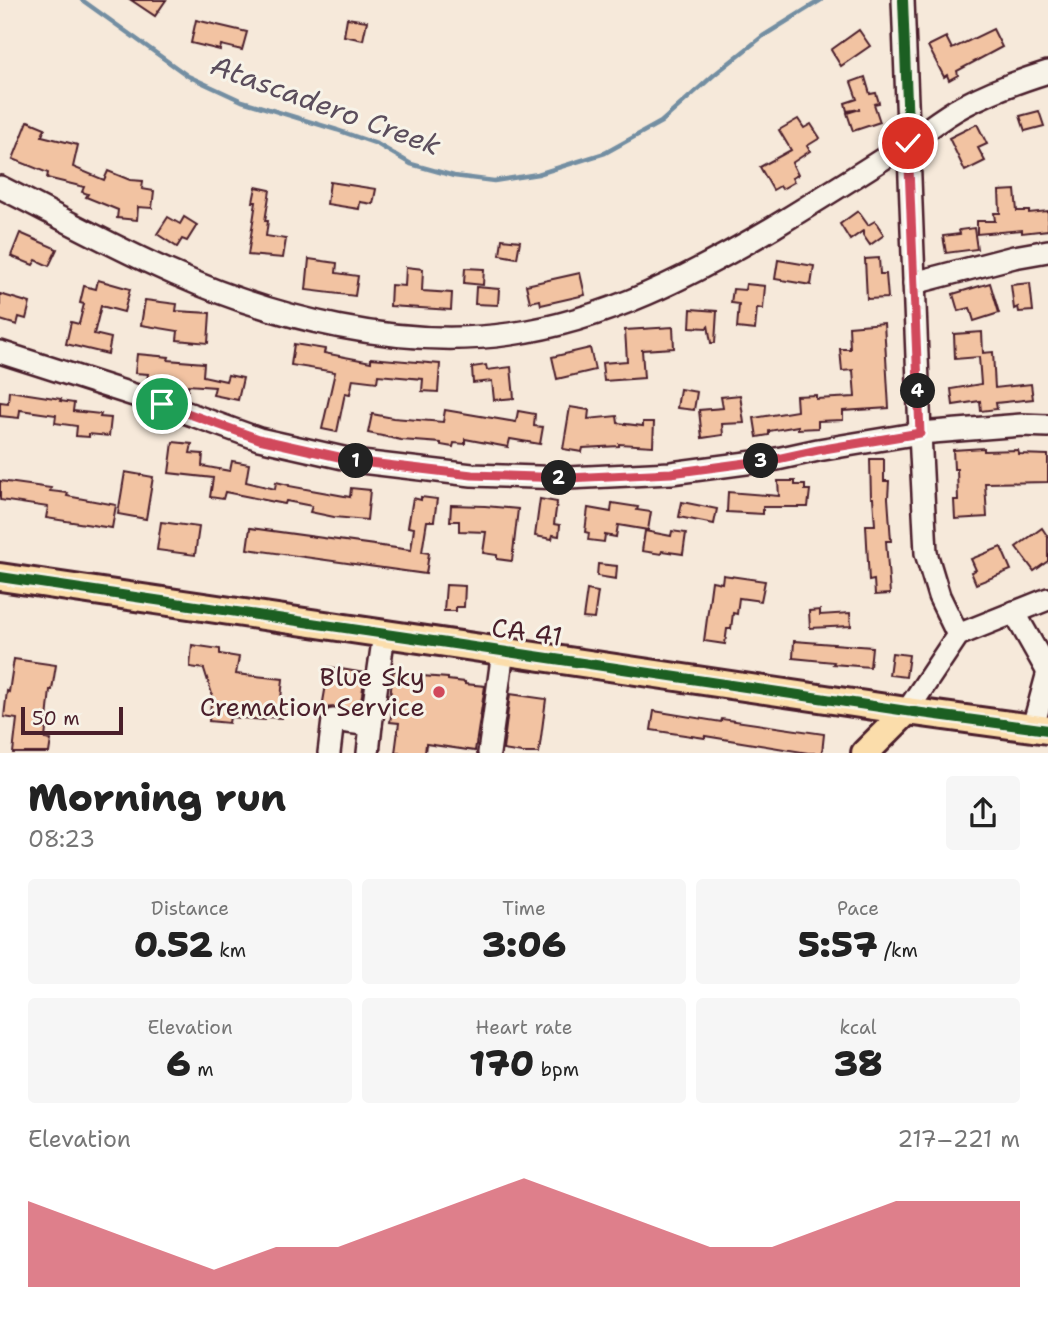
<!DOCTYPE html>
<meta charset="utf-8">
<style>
:root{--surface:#fff;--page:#f6f6f6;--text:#222;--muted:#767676;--accent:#d1495b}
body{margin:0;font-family:"Shantell Sans",sans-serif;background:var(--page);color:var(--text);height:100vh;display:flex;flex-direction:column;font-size:26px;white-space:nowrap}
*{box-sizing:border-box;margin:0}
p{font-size:23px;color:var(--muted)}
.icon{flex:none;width:38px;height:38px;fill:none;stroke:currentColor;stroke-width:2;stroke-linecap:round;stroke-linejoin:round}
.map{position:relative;height:753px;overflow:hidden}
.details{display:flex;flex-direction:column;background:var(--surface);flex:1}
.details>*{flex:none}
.scale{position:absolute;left:21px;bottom:18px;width:102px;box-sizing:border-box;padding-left:7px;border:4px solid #4a1f2b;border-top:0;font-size:19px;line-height:24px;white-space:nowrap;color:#4a1f2b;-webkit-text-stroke:5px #f7f3e8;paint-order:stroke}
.pin{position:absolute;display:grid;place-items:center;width:60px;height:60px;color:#fff;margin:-30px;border:4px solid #fff;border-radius:50%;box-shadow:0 2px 7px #0007}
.km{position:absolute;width:35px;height:35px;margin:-18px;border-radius:50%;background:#222;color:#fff;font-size:19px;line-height:35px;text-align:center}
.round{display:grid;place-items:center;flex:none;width:74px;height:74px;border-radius:7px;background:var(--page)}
.overview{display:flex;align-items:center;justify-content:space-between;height:119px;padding:0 28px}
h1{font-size:38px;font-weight:800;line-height:52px}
.figures{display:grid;grid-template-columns:repeat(3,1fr);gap:10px;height:119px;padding:7px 28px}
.figures div{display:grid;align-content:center;border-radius:7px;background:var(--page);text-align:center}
.figures b{font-size:35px;font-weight:800}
.figures small{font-size:19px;font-weight:400}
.figures p{font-size:19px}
.chart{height:196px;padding:14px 28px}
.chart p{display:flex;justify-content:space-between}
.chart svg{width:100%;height:126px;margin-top:7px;fill:var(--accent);opacity:.7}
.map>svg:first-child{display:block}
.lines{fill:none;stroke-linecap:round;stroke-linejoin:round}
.stream{stroke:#738ea2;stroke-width:4.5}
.building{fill:#f2c3a2;stroke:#4a1f2b;stroke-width:2}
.minor-casing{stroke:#4a1f2b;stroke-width:26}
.major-casing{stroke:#4a1f2b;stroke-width:32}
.minor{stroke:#f7f3e8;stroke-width:21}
.major{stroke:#fbddab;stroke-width:26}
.cycleway-casing{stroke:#f7f3e8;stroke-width:15}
.cycleway{stroke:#1b5e20;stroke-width:10}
.route-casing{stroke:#fff;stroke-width:14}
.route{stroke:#d1495b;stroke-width:9}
.poi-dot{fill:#d1495b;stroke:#f7f3e8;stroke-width:2.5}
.labels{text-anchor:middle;stroke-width:6;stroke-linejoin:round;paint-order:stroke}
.street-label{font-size:26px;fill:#4a1f2b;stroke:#f7f3e8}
.poi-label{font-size:26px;fill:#4a1f2b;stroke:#f7f3e8;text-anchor:end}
.water-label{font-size:28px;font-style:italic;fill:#5b4d5c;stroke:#f7f3e8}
</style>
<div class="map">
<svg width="1048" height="753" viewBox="0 0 1048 753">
<rect width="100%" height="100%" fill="#f6e9da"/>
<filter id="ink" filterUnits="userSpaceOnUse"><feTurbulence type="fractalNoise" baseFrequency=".0143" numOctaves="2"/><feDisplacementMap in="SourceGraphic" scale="14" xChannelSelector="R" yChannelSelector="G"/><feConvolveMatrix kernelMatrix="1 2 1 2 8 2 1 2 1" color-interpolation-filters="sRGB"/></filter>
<g filter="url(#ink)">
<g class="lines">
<polyline class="stream" points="82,0 188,76 242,101 337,130 377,144 411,164 454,176 494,181 538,174 605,153 661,122 715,74 763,36 821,0"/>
</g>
<g class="building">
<polygon points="131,0 166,0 155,16"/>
<polygon points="347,18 367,21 363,40 344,36"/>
<polygon points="196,20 247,32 242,50 221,45 220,50 191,43"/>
<polygon points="993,29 1002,47 957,71 958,75 949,80 947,75 944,77 928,46 946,37 952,49"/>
<polygon points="859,30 870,46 841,66 831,50"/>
<polygon points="865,77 870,94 876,93 879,103 874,104 880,122 853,131 847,113 860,109 847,111 845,103 857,99 851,82"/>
<polygon points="1039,111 1044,126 1025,131 1020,116"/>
<polygon points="798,119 804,128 811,124 820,138 807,146 810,151 792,163 798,175 792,178 794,182 782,189 780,186 773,190 760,167 791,150 779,130"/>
<polygon points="28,121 45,128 42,136 78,145 73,167 104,180 108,171 130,180 143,181 142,189 154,191 152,208 138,207 137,220 117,218 118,210 86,197 88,194 82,192 84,187 47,178 48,173 13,159"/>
<polygon points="977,124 987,144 978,148 985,161 965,171 949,138"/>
<polygon points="330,182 376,189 373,204 360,202 359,209 327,204"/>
<polygon points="256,187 270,190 265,221 268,221 266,236 286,239 283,258 248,255 256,202 253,202"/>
<polygon points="1015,190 1017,211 1029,211 1029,213 1048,211 1048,230 1022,233 1022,230 977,234 977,221 995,221 994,213 1000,213 999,191"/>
<polygon points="858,211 868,225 875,221 884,235 870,245 863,235 863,231 850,240 840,224"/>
<polygon points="168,217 180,224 184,217 197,225 187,241 182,239 177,247 157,234"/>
<polygon points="974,228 977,249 946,253 943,236 960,234 959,230"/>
<polygon points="20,233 57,249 49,266 36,260 33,265 11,256"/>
<polygon points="502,239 520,241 517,258 500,255"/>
<polygon points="879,258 880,274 886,274 888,298 867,299 865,259"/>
<polygon points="309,259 337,263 336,273 358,276 355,296 306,290"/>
<polygon points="778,260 814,266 811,285 775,279"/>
<polygon points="406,267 423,269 422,291 452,293 451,310 390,306 391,285 405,286"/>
<polygon points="465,268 484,269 483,285 464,283"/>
<polygon points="580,273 585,295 541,305 540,300 530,302 526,285"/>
<polygon points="98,280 130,289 124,312 101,306 94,334 111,338 108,354 66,344 71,322 79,324 84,304 80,303 84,286 96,289"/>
<polygon points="990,283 999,313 974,321 970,308 958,311 953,294"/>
<polygon points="1030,283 1033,311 1019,312 1018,307 1014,309 1011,285"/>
<polygon points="746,284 765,286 763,309 757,308 755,330 737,328 739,304 731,303 733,289 745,290"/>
<polygon points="476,287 499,289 498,305 475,304"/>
<polygon points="0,294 30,303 26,319 19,317 17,325 0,320"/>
<polygon points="145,300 177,304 176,311 210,313 208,343 177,340 178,331 141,325"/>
<polygon points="691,309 717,311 715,343 711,343 708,325 707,328 690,327"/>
<polygon points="884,323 889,408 843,411 843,420 818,421 818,428 798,429 798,426 769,431 769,435 757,437 754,418 797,411 796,396 816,395 816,399 855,397 853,370 842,371 840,349 850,349 849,326"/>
<polygon points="673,327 674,348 642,350 644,378 604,381 602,363 627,361 625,330"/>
<polygon points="982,332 983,353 993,352 995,388 1031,384 1033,399 996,403 997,409 981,411 980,401 953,405 951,389 981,384 979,357 955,359 954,334"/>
<polygon points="294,344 325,349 324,353 371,362 371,358 440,364 438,392 422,391 423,379 378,375 377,382 353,379 350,394 345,393 337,432 322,429 335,372 291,365"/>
<polygon points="590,348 595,370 557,379 552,357"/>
<polygon points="137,354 169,357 168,360 204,363 203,376 226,381 228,375 243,378 238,400 213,395 215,387 188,385 188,390 171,388 171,382 147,380 148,374 135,373"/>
<polygon points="486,365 487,370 511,367 514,398 494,400 492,381 473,383 472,367"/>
<polygon points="680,389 697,392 694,410 677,408"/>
<polygon points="9,391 61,399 60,401 74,403 73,411 101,414 100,417 111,418 109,436 89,434 89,437 76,436 77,426 55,423 56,415 20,410 19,418 0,416 0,402 8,403"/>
<polygon points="740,395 744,423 722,424 723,435 702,438 699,410 723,408 721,397"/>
<polygon points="570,407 589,410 588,419 617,416 618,423 643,426 643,422 654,422 653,446 619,444 619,446 583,448 582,452 563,449"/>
<polygon points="445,410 516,422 518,411 535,414 534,426 543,427 540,444 510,439 508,447 465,439 465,444 454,443 453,447 441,445 441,443 401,440 368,433 372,414 393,418 443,422"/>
<polygon points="173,442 192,444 190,453 203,454 202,466 230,471 232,461 249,464 246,482 275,489 276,482 289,485 289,486 350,497 351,488 370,490 367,520 334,517 310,512 312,506 286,501 285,504 225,492 223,499 210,497 213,478 169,473"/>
<polygon points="984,448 984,451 1018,450 1019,454 1048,455 1048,482 985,483 987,517 955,519 954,500 958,500 957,469 954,469 953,450"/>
<polygon points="870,459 884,459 884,481 889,481 888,498 891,541 886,541 890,594 875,595 874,580 869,581 866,525 875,525 873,498 871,498"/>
<polygon points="125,472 153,477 146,519 118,514"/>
<polygon points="0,481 51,488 50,491 68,493 67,496 116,505 112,528 46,518 48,507 0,500"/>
<polygon points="778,481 795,481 795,485 805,485 805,490 810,490 808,507 763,507 763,514 727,512 728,492 779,496"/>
<polygon points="421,497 437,499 434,521 427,521 422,552 429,553 426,574 247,549 250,528 411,550 414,528 408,527 413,498 421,500"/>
<polygon points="540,499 557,502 554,524 560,525 559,536 553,535 552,539 535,536"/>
<polygon points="682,502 717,509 714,524 679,517"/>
<polygon points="612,503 638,507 637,510 651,512 648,530 618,525 616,537 605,535 604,542 588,540 589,533 585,532 588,508 611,512"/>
<polygon points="451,505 485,506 518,509 512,561 497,559 497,555 483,553 486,532 459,531 459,521 450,521"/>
<polygon points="161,522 199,527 195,555 157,550"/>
<polygon points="1042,528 1048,537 1048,561 1034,571 1016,547"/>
<polygon points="645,531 671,536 672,531 686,533 683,554 662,551 661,554 642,551"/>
<polygon points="1001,547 1011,570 976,584 971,572 976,570 971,559"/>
<polygon points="598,564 617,566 616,579 597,576"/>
<polygon points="723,575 765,581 761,601 739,598 737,614 733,613 731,629 727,629 725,644 704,641 712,581 722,583"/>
<polygon points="446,585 465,586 464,607 456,607 456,611 444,611"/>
<polygon points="587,590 598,592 594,619 583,618"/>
<polygon points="820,610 820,615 850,613 851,626 810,628 809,611"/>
<polygon points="794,641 872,647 870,667 833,664 834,662 793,658"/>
<polygon points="192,645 220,649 220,654 239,657 236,674 283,679 281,699 284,699 282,718 265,717 265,720 230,717 229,723 209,721 212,694 204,669 190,667"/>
<polygon points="892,653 909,655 906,677 889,675"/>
<polygon points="14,659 56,665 52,690 50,690 45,739 51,740 49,753 13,753 17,719 4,717 7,691 9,692"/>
<polygon points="329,667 365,673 360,710 335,707 322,708"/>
<polygon points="393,671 408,672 408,675 448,678 448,680 465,682 465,684 485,686 475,751 426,744 425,753 395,753 399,723 390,722 394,698 390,698"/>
<polygon points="510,694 546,699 539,753 522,753 503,750"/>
<polygon points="654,711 721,722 722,719 824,734 822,753 808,753 705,736 705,738 651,730"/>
</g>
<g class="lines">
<g class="minor-casing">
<g id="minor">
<polyline points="903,0 920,433 926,553 939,596 958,635"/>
<path d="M0 187C58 216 115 248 175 274 274 318 401 350 510 334 605 321 693 275 774 227 818 200 862 173 906 144 925 132 942 117 963 106 989 92 1019 81 1048 72"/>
<polyline points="914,283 1014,257 1048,251"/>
<polyline points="0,352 162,404 259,439 361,462 472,475 568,478 671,473 777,459 818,450 920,433 1022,425 1048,426"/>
<polyline points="1014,612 1048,672"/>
<polyline points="907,711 958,635 1048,599"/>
<polyline points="1033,727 1048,672"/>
<polyline points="329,753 333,720 371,725 384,634"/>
<polyline points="368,753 371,725"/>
<polyline points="489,753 503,651"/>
</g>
</g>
<g class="major-casing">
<g id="major">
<polyline points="0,577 907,711 1048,730"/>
<polyline points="865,753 907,711"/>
</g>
</g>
<use href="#minor" class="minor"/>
<use href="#major" class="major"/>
<g class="cycleway-casing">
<g id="cycleway">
<polyline points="903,0 920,433"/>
<polyline points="0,577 907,711 1048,730"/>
</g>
</g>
<use href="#cycleway" class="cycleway"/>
</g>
</g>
<g class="lines" filter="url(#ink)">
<g class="route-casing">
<polyline id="route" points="162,404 259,439 361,462 472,475 568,478 671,473 777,459 818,450 920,433 908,143"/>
</g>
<use href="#route" class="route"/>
</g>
<circle class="poi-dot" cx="439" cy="692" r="7"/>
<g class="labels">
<g class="street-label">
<text transform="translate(527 632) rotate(8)" y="9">CA 41</text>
</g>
<g class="poi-label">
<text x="425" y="686">Blue Sky<tspan x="425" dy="30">Cremation Service</tspan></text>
</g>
<g class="water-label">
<text transform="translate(326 105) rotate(20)" y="10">Atascadero Creek</text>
</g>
</g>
</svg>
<div class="scale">50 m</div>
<div class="pin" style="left:162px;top:404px;background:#1e9e55"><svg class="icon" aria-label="arrive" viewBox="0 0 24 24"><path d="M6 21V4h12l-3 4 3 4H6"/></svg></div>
<div class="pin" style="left:908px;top:143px;background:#d93025"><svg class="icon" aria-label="check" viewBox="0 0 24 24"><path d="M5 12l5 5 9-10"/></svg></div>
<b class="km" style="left:356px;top:461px">1</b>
<b class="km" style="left:559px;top:478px">2</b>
<b class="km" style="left:761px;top:461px">3</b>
<b class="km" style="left:918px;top:391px">4</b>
</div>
<section class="details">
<div class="overview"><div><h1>Morning run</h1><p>08:23</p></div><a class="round"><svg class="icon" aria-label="share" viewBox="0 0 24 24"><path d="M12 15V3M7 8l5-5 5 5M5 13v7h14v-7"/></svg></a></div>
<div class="figures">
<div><p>Distance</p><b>0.52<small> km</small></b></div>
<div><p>Time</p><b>3:06</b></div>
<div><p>Pace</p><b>5:57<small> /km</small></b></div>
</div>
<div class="figures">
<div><p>Elevation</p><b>6<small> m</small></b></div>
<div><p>Heart rate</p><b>170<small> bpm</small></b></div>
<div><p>kcal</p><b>38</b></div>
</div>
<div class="chart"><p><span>Elevation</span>217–221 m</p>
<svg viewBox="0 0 160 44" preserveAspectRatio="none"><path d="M0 44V14L10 22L20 30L30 38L40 30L50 30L60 22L70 14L80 6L90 14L100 22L110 30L120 30L130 22L140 14L150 14L160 14V44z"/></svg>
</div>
</section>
